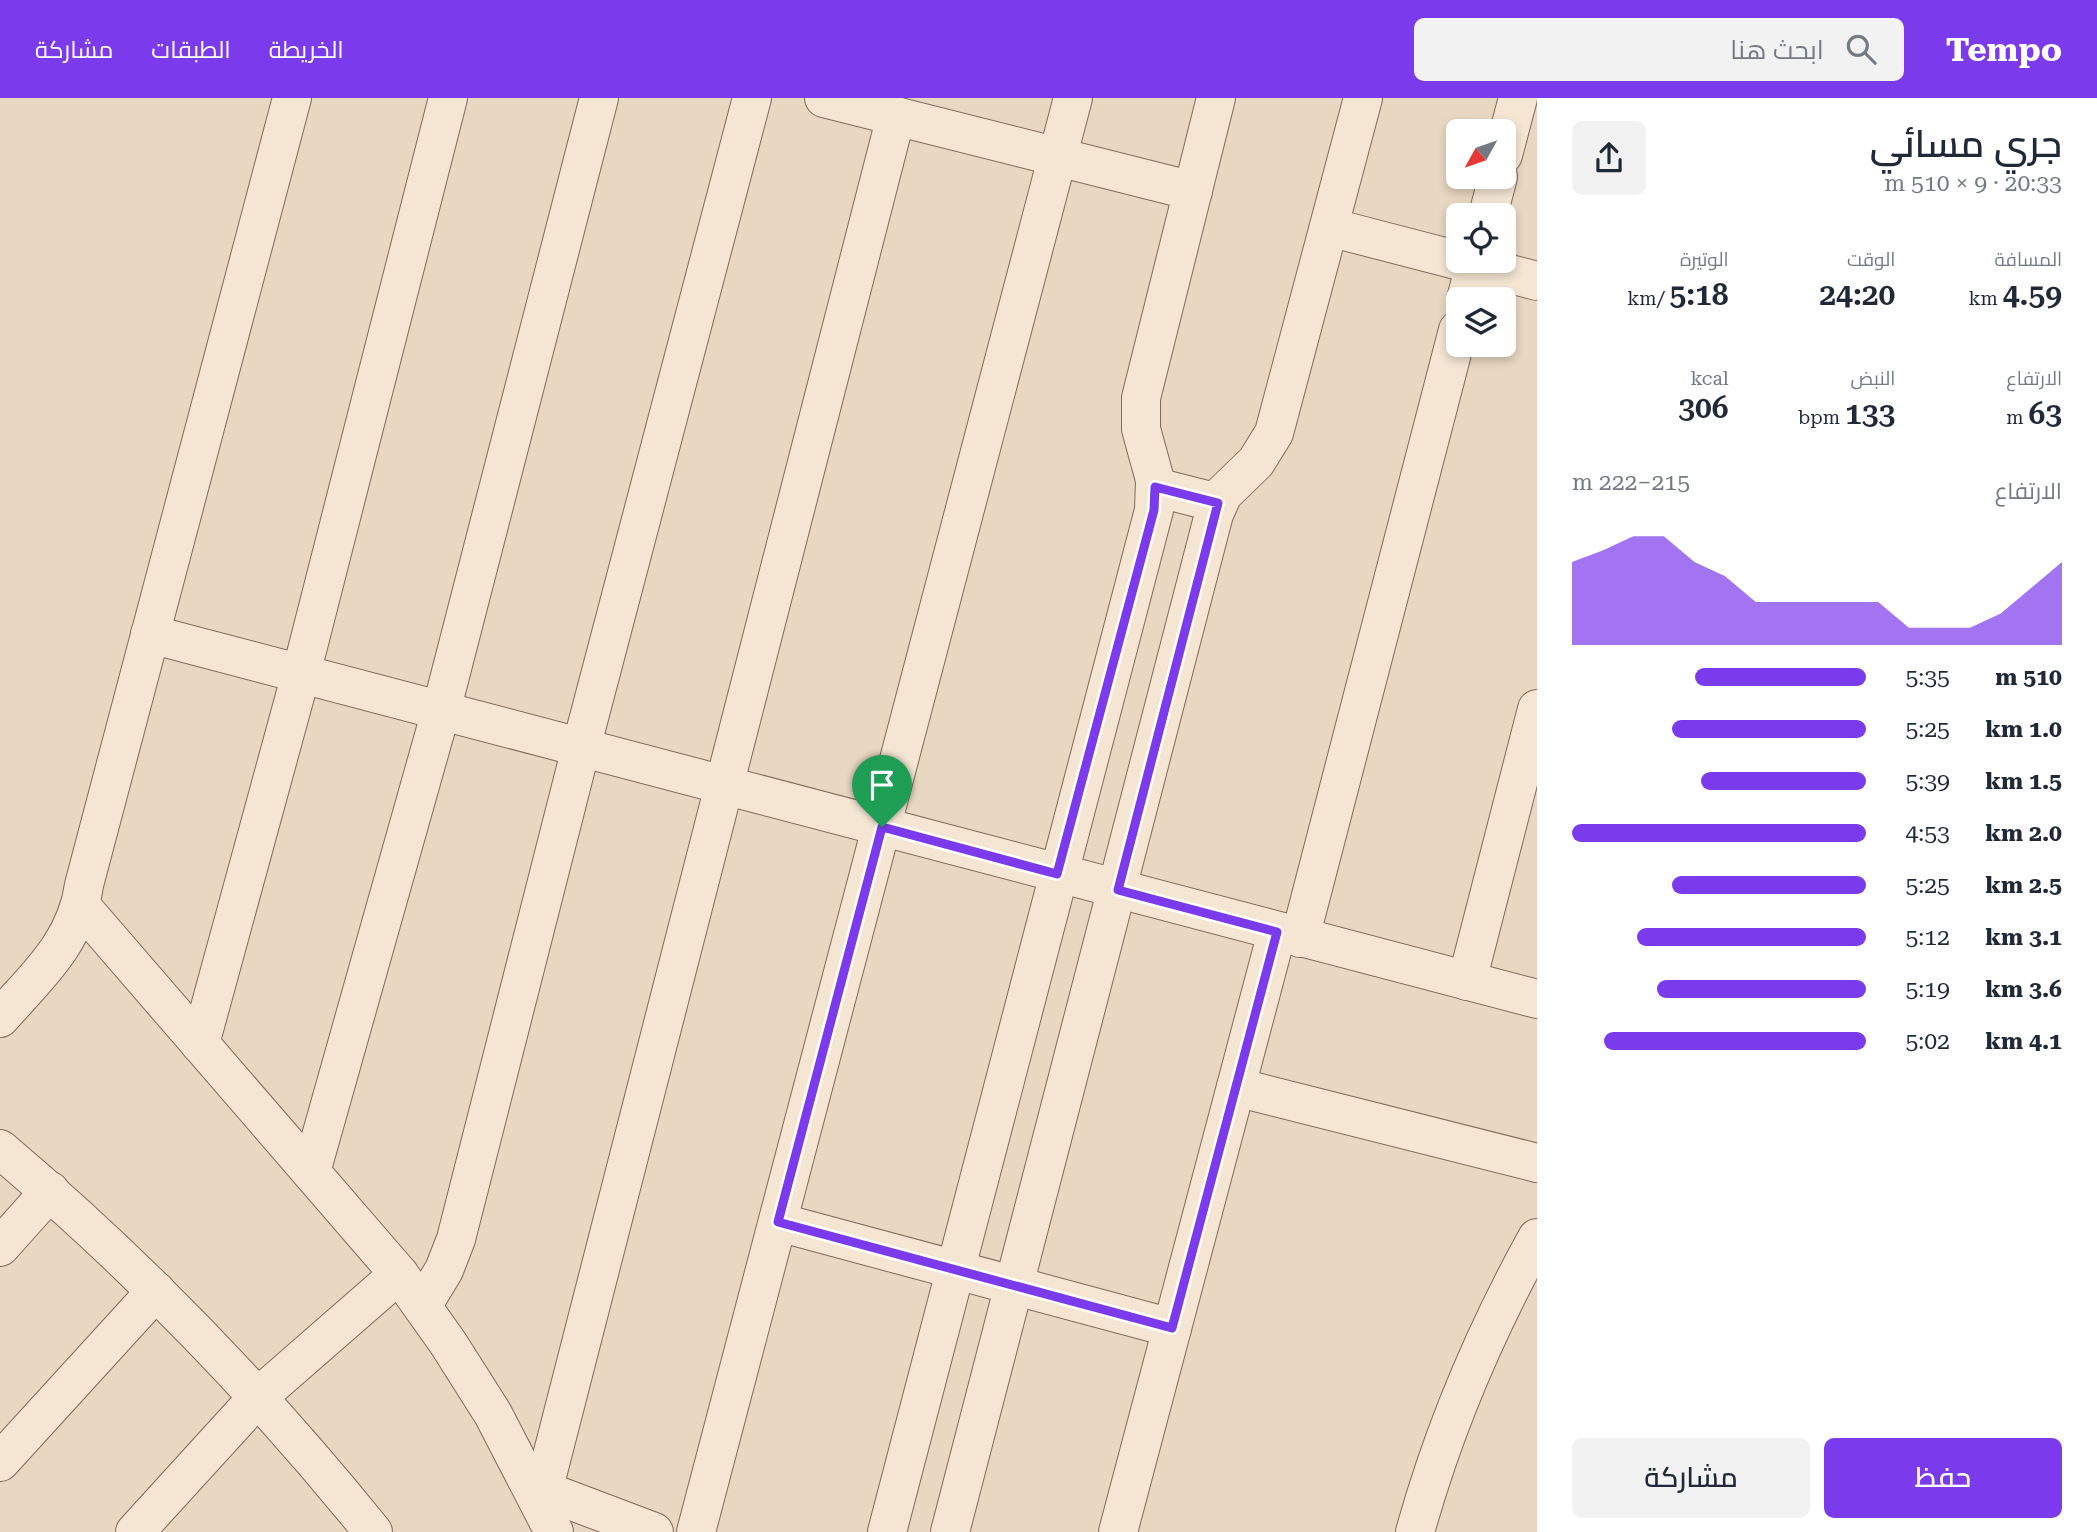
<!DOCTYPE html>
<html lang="ar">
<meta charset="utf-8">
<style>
:root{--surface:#fff;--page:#f2f2f3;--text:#1f2937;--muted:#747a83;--accent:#7c3aed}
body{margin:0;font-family:"Roboto Serif",Cairo,serif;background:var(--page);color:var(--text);direction:rtl;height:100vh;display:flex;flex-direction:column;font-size:26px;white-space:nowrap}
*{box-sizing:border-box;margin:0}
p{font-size:23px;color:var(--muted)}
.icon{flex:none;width:38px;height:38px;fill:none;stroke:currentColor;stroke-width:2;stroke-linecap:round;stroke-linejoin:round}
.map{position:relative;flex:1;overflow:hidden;direction:ltr}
.sheet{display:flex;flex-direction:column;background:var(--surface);width:560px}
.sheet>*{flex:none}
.needle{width:46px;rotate:230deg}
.tools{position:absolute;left:1446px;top:21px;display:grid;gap:14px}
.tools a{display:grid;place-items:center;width:70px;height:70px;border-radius:10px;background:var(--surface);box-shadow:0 4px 10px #0003;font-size:35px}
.pin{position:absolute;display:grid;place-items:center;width:60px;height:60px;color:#fff;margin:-72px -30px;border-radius:50% 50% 50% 0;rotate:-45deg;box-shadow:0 0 7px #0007}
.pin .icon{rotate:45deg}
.round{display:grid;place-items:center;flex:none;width:74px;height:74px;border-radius:10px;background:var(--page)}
.head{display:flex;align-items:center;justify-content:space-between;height:119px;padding:0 35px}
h1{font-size:38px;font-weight:600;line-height:52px}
.stats{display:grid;grid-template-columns:repeat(3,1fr);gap:10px;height:119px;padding:7px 35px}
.stats div{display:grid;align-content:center}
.stats b{font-size:30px;font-weight:600}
.stats small{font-size:19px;font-weight:400}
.stats p{font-size:19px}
.chart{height:196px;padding:14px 35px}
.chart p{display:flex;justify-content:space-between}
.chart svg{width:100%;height:126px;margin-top:7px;fill:var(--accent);opacity:.7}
.cta{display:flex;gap:14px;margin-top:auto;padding:14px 35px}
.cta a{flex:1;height:80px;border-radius:10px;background:var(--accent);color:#fff;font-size:28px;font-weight:600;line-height:80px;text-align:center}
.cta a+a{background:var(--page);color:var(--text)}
ul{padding:0 35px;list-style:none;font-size:23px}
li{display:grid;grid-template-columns:112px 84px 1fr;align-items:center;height:52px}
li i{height:18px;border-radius:9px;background:var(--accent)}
header{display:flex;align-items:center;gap:42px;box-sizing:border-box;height:98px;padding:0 35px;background:var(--accent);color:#fff}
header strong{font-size:33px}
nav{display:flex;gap:38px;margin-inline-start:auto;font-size:24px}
.search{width:490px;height:63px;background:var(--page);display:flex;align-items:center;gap:18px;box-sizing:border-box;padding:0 24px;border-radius:10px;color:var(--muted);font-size:26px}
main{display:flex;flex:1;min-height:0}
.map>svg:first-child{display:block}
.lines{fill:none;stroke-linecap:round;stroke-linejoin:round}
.minor-casing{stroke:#7f6a5b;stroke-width:40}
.minor{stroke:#f4e6d3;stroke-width:38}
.route-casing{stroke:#fff;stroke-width:14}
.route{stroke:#7c3aed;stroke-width:9}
</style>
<header>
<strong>Tempo</strong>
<div class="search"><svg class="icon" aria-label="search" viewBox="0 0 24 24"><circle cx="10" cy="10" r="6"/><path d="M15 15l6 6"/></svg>ابحث هنا</div>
<nav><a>الخريطة</a><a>الطبقات</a><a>مشاركة</a></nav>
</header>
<main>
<section class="sheet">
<div class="head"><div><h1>جري مسائي</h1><p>20:33 · 9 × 510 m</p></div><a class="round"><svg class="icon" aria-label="share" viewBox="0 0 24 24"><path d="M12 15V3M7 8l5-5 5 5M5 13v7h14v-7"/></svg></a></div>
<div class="stats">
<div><p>المسافة</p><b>4.59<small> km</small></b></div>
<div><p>الوقت</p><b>24:20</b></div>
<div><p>الوتيرة</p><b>5:18<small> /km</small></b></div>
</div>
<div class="stats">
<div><p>الارتفاع</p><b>63<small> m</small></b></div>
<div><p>النبض</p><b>133<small> bpm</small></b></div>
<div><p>kcal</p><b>306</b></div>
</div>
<div class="chart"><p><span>الارتفاع</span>215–222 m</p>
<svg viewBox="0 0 160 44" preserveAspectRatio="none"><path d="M0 44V15L10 11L20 6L30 6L40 15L50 20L60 29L70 29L80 29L90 29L100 29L110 38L120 38L130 38L140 33L150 24L160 15V44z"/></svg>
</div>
<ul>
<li><b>510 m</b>5:35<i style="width:58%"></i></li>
<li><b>1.0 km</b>5:25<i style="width:66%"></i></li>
<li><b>1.5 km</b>5:39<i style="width:56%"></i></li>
<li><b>2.0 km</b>4:53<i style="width:100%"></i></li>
<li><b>2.5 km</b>5:25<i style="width:66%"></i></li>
<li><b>3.1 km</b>5:12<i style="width:78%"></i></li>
<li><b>3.6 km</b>5:19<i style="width:71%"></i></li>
<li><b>4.1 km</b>5:02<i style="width:89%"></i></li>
</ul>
<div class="cta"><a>حفظ</a><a>مشاركة</a></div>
</section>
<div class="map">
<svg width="1537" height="1434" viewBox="0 0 1537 1434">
<rect width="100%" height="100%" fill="#e8d7c1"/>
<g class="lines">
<g class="minor-casing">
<g id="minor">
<polyline points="824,0 1193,93"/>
<polyline points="1503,57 1518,0"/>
<polyline points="1488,117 1498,79"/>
<polyline points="1329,129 1537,183"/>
<polyline points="1466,201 1476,163"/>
<polyline points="1155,389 1218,405"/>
<polyline points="150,536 1537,901"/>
<polyline points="81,808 399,1176 448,1245 493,1316 554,1434"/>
<polyline points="1300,840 1458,232"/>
<polyline points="1467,883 1537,611"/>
<path d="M0 920C37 878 76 845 84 787L292 0"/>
<polyline points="200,946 301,576 448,0"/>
<polyline points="1236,989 1537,1065"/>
<path d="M0 1051C136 1166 261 1295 373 1434"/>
<polyline points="311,1074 441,613 599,0"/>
<polyline points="778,1124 1172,1230"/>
<polyline points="0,1149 50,1093"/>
<polyline points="422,1208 444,1172 456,1141 581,650 752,0"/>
<polyline points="0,1364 156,1193"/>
<polyline points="543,1392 654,1434"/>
<polyline points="540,1405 896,18"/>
<polyline points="135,1434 258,1299 399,1176"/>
<polyline points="696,1434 1073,0"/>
<polyline points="887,1434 1154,412 1155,382 1141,331 1141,300 1216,0"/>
<polyline points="950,1434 1214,416 1223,396 1256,364 1274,335 1363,0"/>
<polyline points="1118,1434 1277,834"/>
<path d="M1415 1434C1444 1330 1485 1234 1537 1140"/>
</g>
</g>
<use href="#minor" class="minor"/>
</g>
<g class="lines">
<g class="route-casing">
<polygon id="route" points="1155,389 1218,405 1118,792 1277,834 1172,1230 778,1124 882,729 1057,776 1154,412"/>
</g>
<use href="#route" class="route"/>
</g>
</svg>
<div class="tools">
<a><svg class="needle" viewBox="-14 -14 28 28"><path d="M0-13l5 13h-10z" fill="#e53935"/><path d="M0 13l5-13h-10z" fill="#747a83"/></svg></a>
<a><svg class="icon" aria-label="locate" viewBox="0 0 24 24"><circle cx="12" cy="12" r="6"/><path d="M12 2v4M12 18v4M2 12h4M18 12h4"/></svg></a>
<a><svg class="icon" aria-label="layers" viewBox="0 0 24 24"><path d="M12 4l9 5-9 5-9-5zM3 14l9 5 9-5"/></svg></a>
</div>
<div class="pin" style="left:882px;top:729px;background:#1e9e55"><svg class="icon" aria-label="arrive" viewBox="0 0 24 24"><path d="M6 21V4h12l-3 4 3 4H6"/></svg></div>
</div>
</main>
